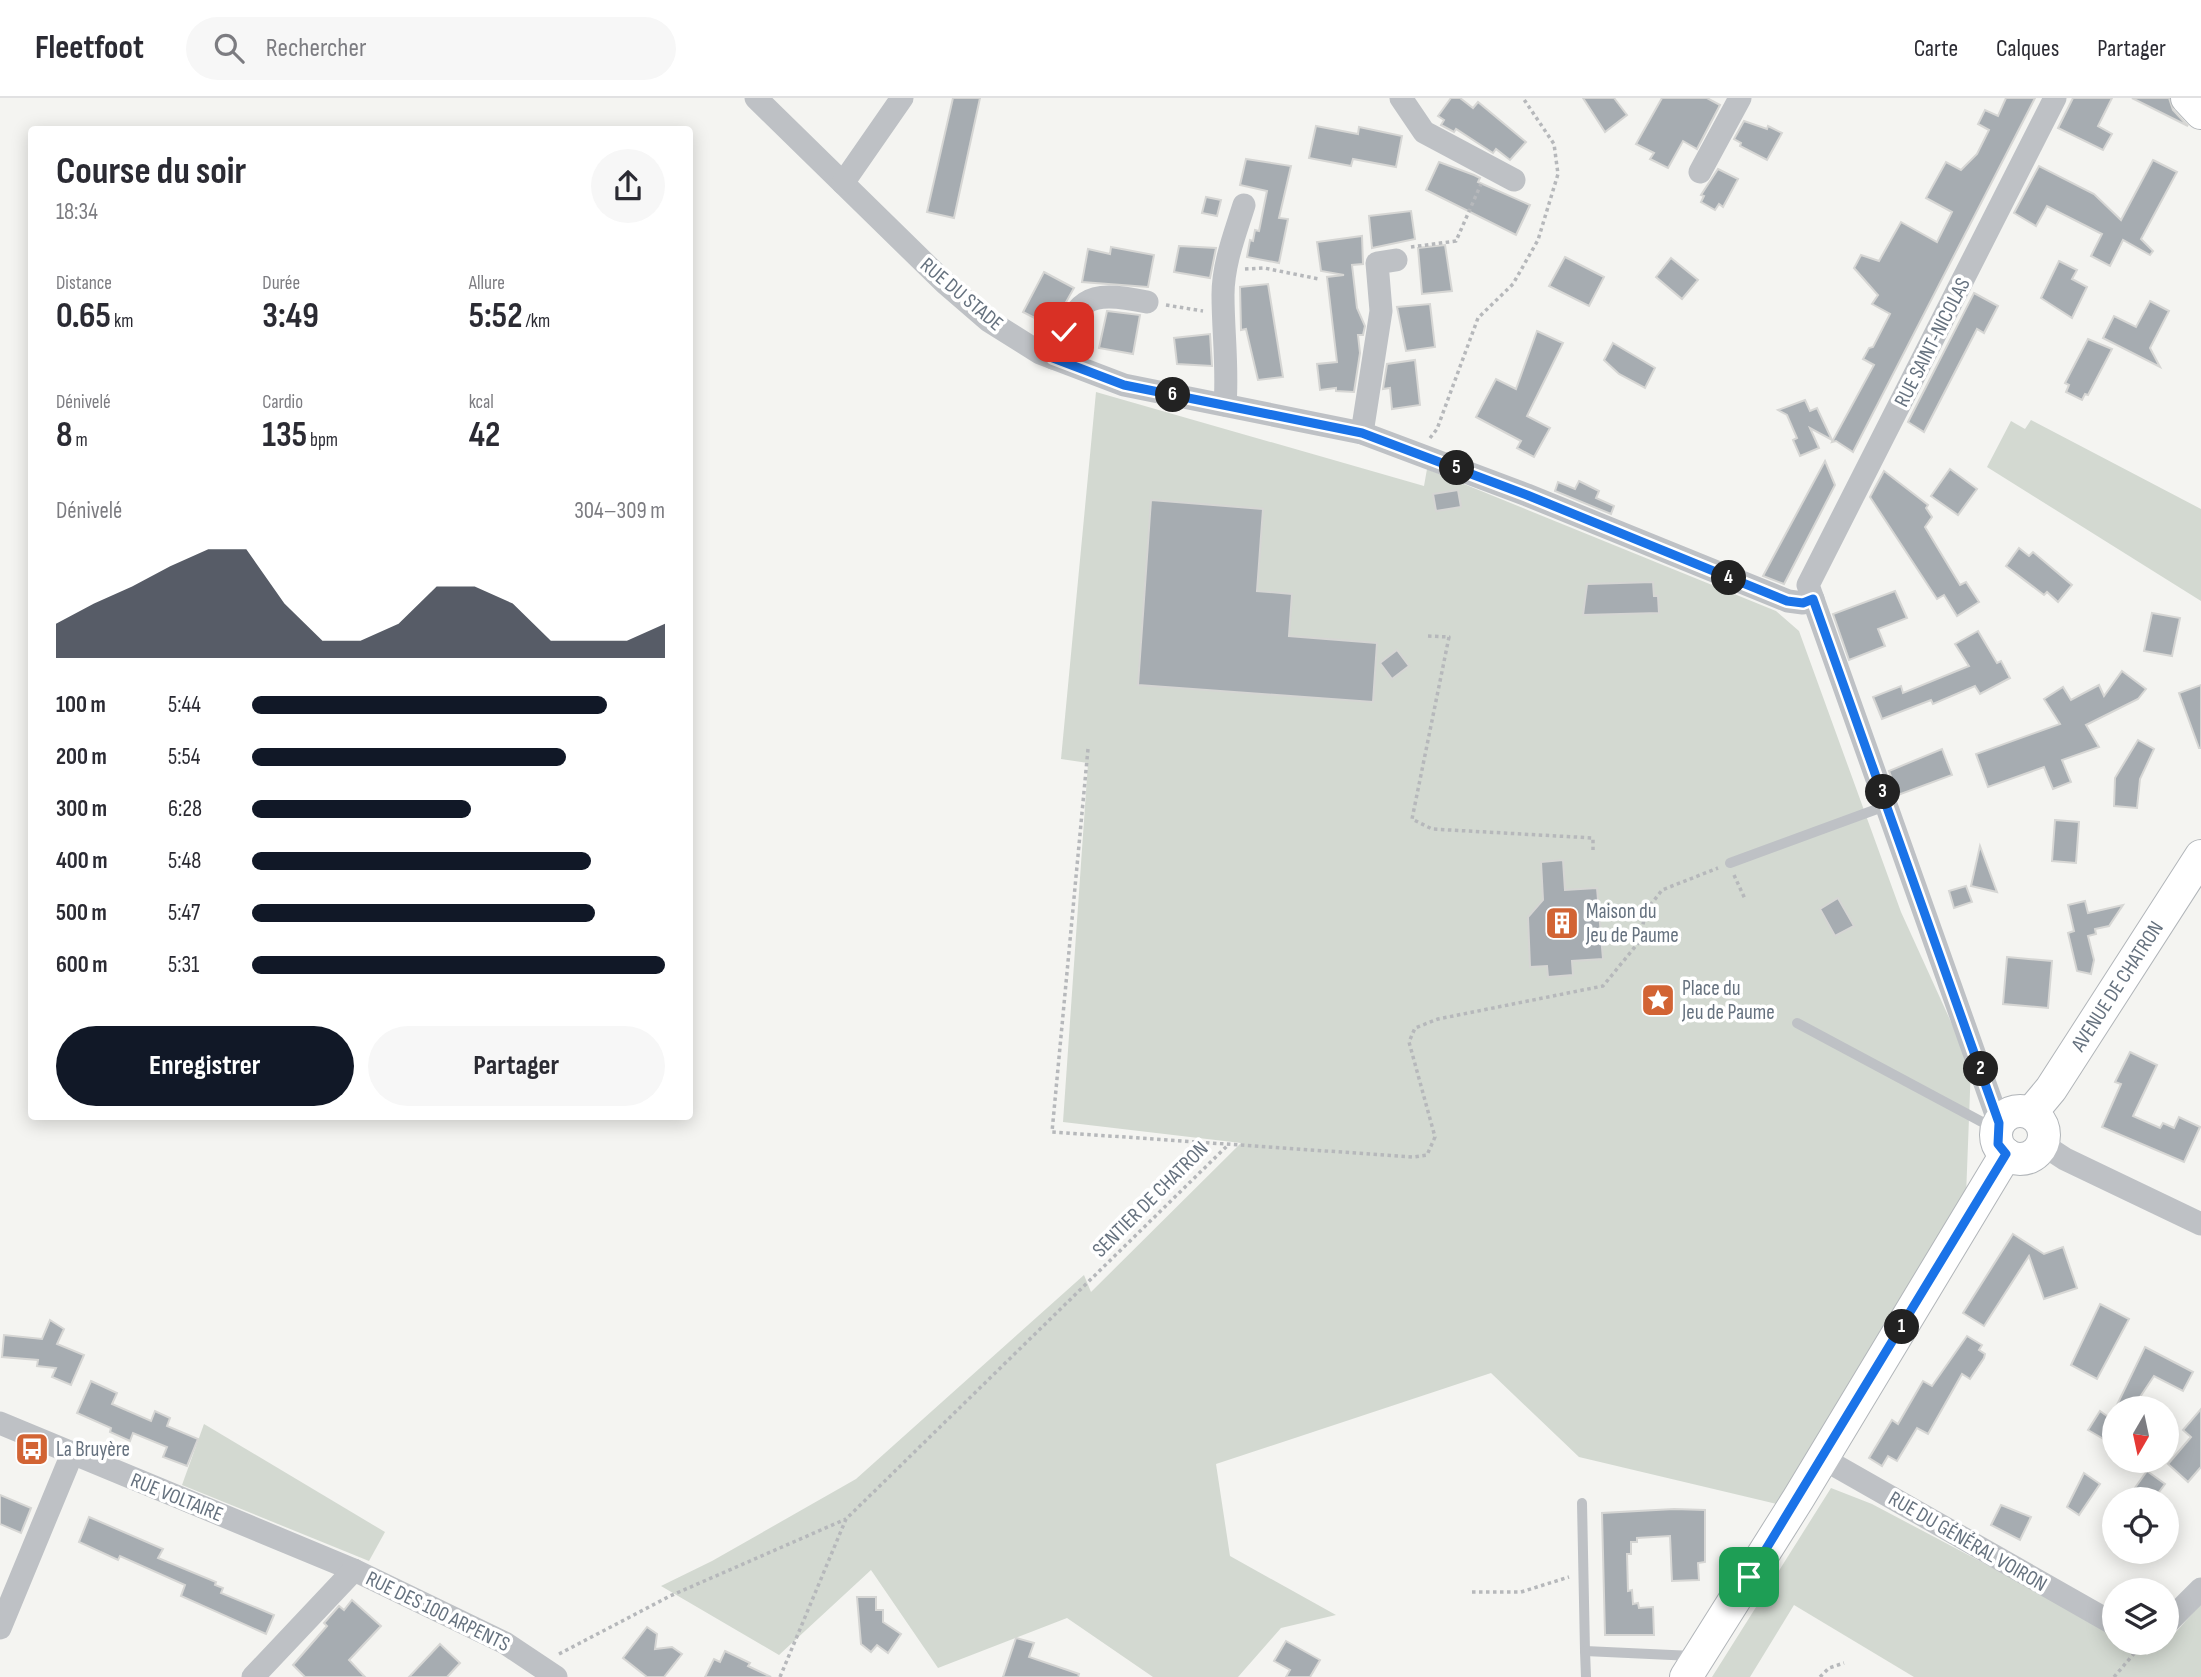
<!DOCTYPE html>
<html lang="fr">
<meta charset="utf-8">
<style>
:root{--surface:#fff;--page:#f7f7f7;--text:#2b2b33;--muted:#7c7c81;--line:#e1e1e2;--accent:#111827}
body{margin:0;font-family:"Sofia Sans Condensed",sans-serif;background:var(--page);color:var(--text);height:100vh;display:flex;flex-direction:column;font-size:26px;white-space:nowrap}
*{box-sizing:border-box;margin:0}
p{font-size:23px;color:var(--muted)}
.icon{flex:none;width:38px;height:38px;fill:none;stroke:currentColor;stroke-width:2;stroke-linecap:round;stroke-linejoin:round}
.map{position:relative;flex:1;overflow:hidden}
.drawer{position:absolute;left:28px;top:28px;width:665px;height:994px;display:flex;flex-direction:column;background:var(--surface);border-radius:7px;box-shadow:0 4px 18px #0003}
.drawer>*{flex:none}
.needle{width:46px;rotate:189deg}
.controls{position:absolute;left:2102px;top:1298px;display:grid;gap:14px}
.controls a{display:grid;place-items:center;width:77px;height:77px;border-radius:50%;background:var(--surface);box-shadow:0 4px 18px #0003;font-size:35px}
.pin{position:absolute;display:grid;place-items:center;width:60px;height:60px;color:#fff;margin:-30px;border-radius:14px;box-shadow:0 4px 10px #0006}
.km{position:absolute;width:35px;height:35px;margin:-18px;border-radius:50%;background:#222;color:#fff;font-size:19px;line-height:35px;text-align:center}
.round{display:grid;place-items:center;flex:none;width:74px;height:74px;border-radius:37px;background:var(--page)}
.headline{display:flex;align-items:center;justify-content:space-between;height:119px;padding:0 28px}
h1{font-size:38px;font-weight:700;line-height:52px}
.metrics{display:grid;grid-template-columns:repeat(3,1fr);gap:10px;height:119px;padding:7px 28px}
.metrics div{display:grid;align-content:center}
.metrics b{font-size:35px;font-weight:700}
.metrics small{font-size:19px;font-weight:400}
.metrics p{font-size:19px}
.chart{height:196px;padding:14px 28px}
.chart p{display:flex;justify-content:space-between}
.chart svg{width:100%;height:126px;margin-top:7px;fill:var(--accent);opacity:.7}
.primary-button{display:flex;gap:14px;margin-top:auto;padding:14px 28px}
.primary-button a{flex:1;height:80px;border-radius:42px;background:var(--accent);color:#fff;font-size:28px;font-weight:700;line-height:80px;text-align:center}
.primary-button a+a{background:var(--page);color:var(--text)}
ul{padding:0 28px;list-style:none;font-size:23px}
li{display:grid;grid-template-columns:112px 84px 1fr;align-items:center;height:52px}
li i{height:18px;border-radius:9px;background:var(--accent)}
header{display:flex;align-items:center;gap:42px;box-sizing:border-box;height:98px;padding:0 35px;background:var(--surface);border-bottom:2px solid var(--line)}
header strong{font-size:33px}
nav{display:flex;gap:38px;margin-inline-start:auto;font-size:24px}
.search{width:490px;height:63px;background:var(--page);display:flex;align-items:center;gap:18px;box-sizing:border-box;padding:0 24px;border-radius:38px;color:var(--muted);font-size:26px}
.map>svg:first-child{display:block}
.green{fill:#d3d9d1}
.building{fill:#a6acb1;stroke:#d6d6d4;stroke-width:2}
.lines{fill:none;stroke-linecap:round;stroke-linejoin:round}
.secondary-casing{stroke:#b1b5b9;stroke-width:34}
.path{stroke:#b6b8bb;stroke-width:3.5;stroke-dasharray:3.5 3.5;stroke-linecap:butt}
.lane{stroke:#bec1c5;stroke-width:10}
.street{stroke:#bec1c5;stroke-width:23}
.secondary{stroke:#fff;stroke-width:32}
.route-casing{stroke:#fff;stroke-width:14}
.route{stroke:#1a73e8;stroke-width:9}
.labels{text-anchor:middle;stroke-width:7;stroke-linejoin:round;paint-order:stroke}
.street-label{font-size:21px;fill:#66727f;stroke:#fff}
.poi-label{font-size:21px;fill:#66727f;stroke:#fff;text-anchor:start}
</style>
<header>
<strong>Fleetfoot</strong>
<div class="search"><svg class="icon" aria-label="search" viewBox="0 0 24 24"><circle cx="10" cy="10" r="6"/><path d="M15 15l6 6"/></svg>Rechercher</div>
<nav><a>Carte</a><a>Calques</a><a>Partager</a></nav>
</header>
<div class="map">
<svg width="2201" height="1579" viewBox="0 0 2201 1579">
<rect width="100%" height="100%" fill="#f4f4f1"/>
<g class="green">
<polygon points="1096,294 1424,388 1427,371 1776,513 1799,533 1901,814 1971,968 1966,1098 1781,1407 1579,1359 1491,1275 1216,1366 1230,1458 1336,1517 1281,1530 1238,1579 1153,1579 1067,1520 938,1570 871,1472 779,1557 661,1488 712,1463 856,1381 1084,1177 1091,1194 1241,1045 1063,1024 1088,665 1061,661"/>
<polygon points="2031,322 2201,411 2201,503 1987,369 2011,323 2025,331"/>
<polygon points="204,1326 385,1434 369,1463 182,1387"/>
<polygon points="1831,1390 1872,1406 2114,1534 2114,1545 2134,1545 2147,1557 2166,1545 2201,1506 2201,1579 1914,1579 1794,1507 1750,1579 1712,1579"/>
</g>
<g class="building">
<polygon points="953,0 980,0 954,120 927,114"/>
<polygon points="1451,0 1460,0 1473,10 1478,4 1526,44 1510,62 1496,51 1493,55 1456,31 1454,34 1441,27 1444,22 1438,18"/>
<polygon points="1583,0 1614,0 1627,17 1605,34"/>
<polygon points="1662,0 1707,0 1720,7 1697,51 1683,43 1668,70 1650,61 1654,55 1636,46"/>
<polygon points="2006,0 2035,0 1853,354 1836,343 1832,344 1874,267 1863,261 1869,250 1873,249 1890,216 1872,206 1878,197 1854,170 1861,157 1879,163 1901,124 1937,144 1952,114 1926,100 1946,64 1961,72 1977,56 1989,32 1978,26 1985,12 1998,18"/>
<polygon points="2073,0 2112,0 2098,28 2112,36 2103,52 2058,30"/>
<polygon points="2132,0 2169,0 2173,12 2188,28"/>
<polygon points="1744,23 1767,31 1768,28 1782,35 1767,62 1740,48 1741,45 1734,41"/>
<polygon points="1316,28 1358,36 1359,29 1402,38 1396,69 1353,61 1351,68 1309,60"/>
<polygon points="1246,61 1291,68 1279,120 1288,121 1279,165 1247,159 1250,142 1253,143 1255,132 1259,133 1267,93 1240,87"/>
<polygon points="2153,62 2177,74 2141,141 2153,153 2150,157 2123,142 2110,168 2091,158 2102,136 2047,108 2036,128 2014,115 2039,68 2094,96 2121,122"/>
<polygon points="1439,64 1474,77 1480,80 1478,84 1530,107 1516,137 1426,92"/>
<polygon points="1718,71 1738,81 1723,109 1719,106 1715,112 1701,104 1704,98 1701,97"/>
<polygon points="1206,99 1221,102 1217,118 1202,115"/>
<polygon points="1411,113 1415,141 1372,150 1369,118"/>
<polygon points="1362,138 1363,166 1352,167 1357,210 1365,228 1363,237 1358,237 1360,255 1354,294 1336,293 1336,290 1320,292 1317,266 1337,264 1327,179 1344,177 1321,173 1317,144"/>
<polygon points="1445,147 1452,193 1422,196 1418,150"/>
<polygon points="1179,148 1216,150 1210,180 1174,174"/>
<polygon points="1111,149 1154,157 1148,189 1082,184 1088,151 1110,156"/>
<polygon points="1565,159 1604,179 1589,208 1549,188"/>
<polygon points="1671,160 1698,182 1682,201 1656,179"/>
<polygon points="2059,163 2077,172 2072,181 2087,189 2072,220 2041,200"/>
<polygon points="1044,174 1074,190 1052,229 1023,214"/>
<polygon points="1268,186 1283,279 1258,282 1246,231 1241,232 1240,189"/>
<polygon points="1974,195 1998,208 1984,235 1977,231 1924,334 1908,324"/>
<polygon points="2150,203 2169,213 2150,250 2160,269 2103,240 2114,218 2136,229"/>
<polygon points="1430,206 1435,249 1406,253 1397,209"/>
<polygon points="1107,213 1140,217 1133,256 1099,250"/>
<polygon points="1537,233 1563,245 1527,318 1550,330 1534,359 1517,350 1521,343 1476,319 1496,281 1516,291"/>
<polygon points="1210,236 1212,268 1177,266 1174,240"/>
<polygon points="2088,241 2112,251 2088,297 2085,296 2082,302 2066,294 2069,287 2065,285"/>
<polygon points="1613,245 1655,270 1645,290 1619,276 1604,262"/>
<polygon points="1415,262 1420,307 1392,311 1390,290 1383,291 1387,266"/>
<polygon points="1805,302 1810,313 1817,310 1832,342 1810,330 1819,350 1800,358 1793,342 1797,340 1787,317 1778,312"/>
<polygon points="1825,363 1835,387 1784,486 1763,478"/>
<polygon points="1950,371 1977,391 1958,417 1931,398"/>
<polygon points="1884,373 1928,407 1926,410 1932,419 1925,429 1960,487 1966,484 1979,504 1957,518 1944,497 1937,501 1870,399"/>
<polygon points="1579,383 1599,393 1596,400 1614,408 1611,416 1555,393 1558,384 1575,391"/>
<polygon points="1458,392 1461,409 1436,413 1433,396"/>
<polygon points="1151,402 1263,411 1257,493 1292,496 1289,538 1377,545 1373,604 1138,587"/>
<polygon points="2019,450 2029,458 2033,454 2072,487 2058,504 2047,494 2044,497 2006,468"/>
<polygon points="1653,484 1654,498 1658,498 1659,515 1583,517 1587,486"/>
<polygon points="1895,493 1907,520 1878,531 1885,548 1849,562 1833,516"/>
<polygon points="2152,515 2180,520 2172,558 2144,553"/>
<polygon points="1978,533 1997,565 2001,563 2010,580 1980,596 1975,588 1933,606 1931,602 1882,621 1873,599 1901,588 1903,595 1969,568 1955,546"/>
<polygon points="1397,552 1409,568 1392,581 1380,565"/>
<polygon points="2122,573 2146,591 2138,601 2086,627 2099,649 2062,662 2071,684 2053,691 2044,669 1988,689 1976,656 2060,626 2044,601 2063,589 2071,602 2099,587 2104,598"/>
<polygon points="2201,587 2201,650 2199,650 2179,595"/>
<polygon points="2138,642 2154,651 2140,681 2137,710 2114,708 2115,680"/>
<polygon points="1942,651 1952,677 1898,697 1889,673"/>
<polygon points="2055,722 2079,724 2076,765 2052,763"/>
<polygon points="1980,748 1997,794 1971,788"/>
<polygon points="1563,762 1565,792 1597,790 1603,861 1572,863 1573,877 1548,879 1547,868 1530,869 1528,819 1543,802 1541,764"/>
<polygon points="1966,788 1972,804 1954,810 1949,793"/>
<polygon points="1838,800 1854,828 1835,838 1820,811"/>
<polygon points="2085,803 2088,815 2123,807 2109,828 2095,831 2096,836 2088,838 2094,862 2091,876 2077,873 2068,835 2074,833 2068,807"/>
<polygon points="2007,859 2052,863 2048,910 2003,906"/>
<polygon points="2130,954 2157,967 2133,1018 2160,1030 2163,1025 2174,1030 2179,1019 2200,1029 2184,1064 2102,1029 2121,986 2115,984"/>
<polygon points="2013,1136 2044,1156 2063,1149 2077,1190 2044,1201 2029,1158 1984,1228 1963,1215"/>
<polygon points="2100,1206 2129,1221 2097,1281 2071,1267"/>
<polygon points="50,1222 64,1231 57,1246 84,1257 71,1287 52,1279 56,1270 37,1268 38,1262 2,1259 4,1237 42,1241"/>
<polygon points="1967,1238 1982,1247 1979,1252 1985,1256 1984,1260 1970,1281 1962,1276 1928,1336 1917,1330 1897,1363 1888,1358 1882,1368 1869,1360 1892,1322 1898,1326 1923,1283 1932,1288"/>
<polygon points="2145,1249 2193,1274 2183,1293 2154,1278 2132,1311 2115,1311"/>
<polygon points="91,1283 117,1295 112,1306 151,1323 155,1313 170,1320 167,1328 198,1341 187,1368 163,1359 167,1349 133,1335 130,1343 110,1334 111,1330 77,1315"/>
<polygon points="2201,1311 2201,1369 2188,1384 2168,1366 2191,1339 2183,1332"/>
<polygon points="2100,1313 2114,1323 2114,1347 2088,1332"/>
<polygon points="2147,1373 2165,1386 2153,1402 2143,1402 2132,1394"/>
<polygon points="2084,1375 2100,1386 2079,1417 2067,1409"/>
<polygon points="0,1397 31,1410 21,1435 0,1426"/>
<polygon points="2001,1407 2031,1419 2020,1442 1991,1427"/>
<polygon points="1674,1411 1705,1412 1705,1464 1698,1465 1699,1482 1672,1483 1670,1438 1637,1440 1637,1444 1631,1444 1631,1456 1627,1456 1628,1493 1632,1492 1633,1506 1638,1505 1639,1510 1653,1509 1654,1537 1605,1537 1602,1415"/>
<polygon points="89,1419 163,1451 158,1460 216,1484 215,1487 223,1490 221,1495 274,1517 266,1536 181,1498 185,1487 120,1458 118,1462 79,1444"/>
<polygon points="857,1499 876,1499 876,1512 883,1512 883,1524 901,1536 888,1555 877,1547 871,1554 861,1546"/>
<polygon points="352,1502 381,1528 349,1562 365,1579 305,1579 293,1567 327,1528 324,1525 339,1508 344,1512"/>
<polygon points="647,1529 657,1536 655,1551 672,1549 682,1556 664,1579 647,1579 623,1560"/>
<polygon points="1016,1540 1034,1545 1029,1559 1079,1576 1078,1579 1003,1579"/>
<polygon points="1286,1543 1320,1562 1310,1579 1286,1579 1290,1572 1274,1563"/>
<polygon points="440,1546 460,1565 447,1579 409,1579"/>
<polygon points="725,1553 750,1565 748,1568 771,1579 705,1579 714,1561 720,1564"/>
</g>
<g class="lines">
<g class="secondary-casing">
<g id="secondary">
<polyline points="2187,0 2201,15"/>
<circle cx="2020" cy="1037" r="24"/>
<polyline points="2031,1015 2051,991 2201,758"/>
<polyline points="1686,1579 1798,1401 2006,1056"/>
</g>
</g>
<g class="path">
<polyline points="1411,149 1456,143 1481,86"/>
<polyline points="1245,171 1264,170 1319,181"/>
<polyline points="1166,207 1203,213"/>
<polyline points="1430,340 1437,331 1478,220 1513,186 1538,142 1558,76 1554,46 1523,0"/>
<polyline points="1428,538 1449,539 1412,721 1432,731 1593,740 1593,752"/>
<polyline points="1088,651 1052,1034 1413,1059 1427,1057 1435,1039 1409,944 1415,930 1438,921 1603,888 1639,844 1646,813 1662,792 1718,770"/>
<polyline points="1734,777 1745,801"/>
<polyline points="1472,1494 1521,1494 1569,1479"/>
<polyline points="559,1556 670,1498 846,1421"/>
<polyline points="780,1579 846,1421 1228,1047"/>
<polyline points="1820,1579 1829,1570 1844,1565"/>
<polyline points="2114,1579 2143,1545"/>
</g>
<g class="lane">
<polyline points="1730,765 1888,707"/>
<polyline points="1797,925 1997,1032"/>
<polyline points="1582,1405 1585,1553 1693,1558"/>
<polyline points="1585,1553 1586,1579"/>
</g>
<g class="street">
<polyline points="756,0 945,185 989,223 1040,255 1124,287 1362,335 1527,397 1788,503 1803,505 1813,501"/>
<polyline points="1401,0 1424,34 1514,82"/>
<polyline points="1700,74 1740,0"/>
<polyline points="843,85 902,0"/>
<path d="M1053 260C1078 202 1082 191 1147 204"/>
<path d="M1225 307C1228 270 1223 234 1223 197 1223 166 1235 136 1244 107"/>
<polyline points="1362,335 1381,213 1377,165 1396,162"/>
<polyline points="1999,1025 1808,487 2055,0"/>
<polyline points="2042,1046 2065,1061 2201,1126"/>
<polyline points="0,1325 354,1472 505,1545 556,1579"/>
<polyline points="1822,1360 2114,1526"/>
<polyline points="2166,1526 2201,1491"/>
<polyline points="0,1530 72,1356"/>
<polyline points="253,1579 354,1472"/>
</g>
<use href="#secondary" class="secondary"/>
</g>
<g class="lines">
<g class="route-casing">
<polyline id="route" points="1064,234 1053,260 1124,287 1362,335 1527,397 1787,503 1803,505 1813,501 1999,1025 1998,1046 2006,1056 1749,1479"/>
</g>
<use href="#route" class="route"/>
</g>
<defs>
<g id="building-square" transform="scale(1.75)"><rect x="-9" y="-9" width="18" height="18" rx="4" fill="#d26434" stroke="#fff"/><path d="M-4-6H4V6H1V3H-1V6H-4ZM-2.5-4.3h1.7v1.8h-1.7ZM.8-4.3h1.7v1.8H.8ZM-2.5-1h1.7V.8h-1.7ZM.8-1h1.7V.8H.8Z" fill="#fff"/></g>
<g id="sight-square" transform="scale(1.75)"><rect x="-9" y="-9" width="18" height="18" rx="4" fill="#d26434" stroke="#fff"/><path d="M0-6L1.8-2.2L6-1.7L2.9 1.2L3.7 5.4L0 3.3L-3.7 5.4L-2.9 1.2L-6-1.7L-1.8-2.2Z" fill="#fff"/></g>
<g id="bus-square" transform="scale(1.75)"><rect x="-9" y="-9" width="18" height="18" rx="4" fill="#d26434" stroke="#fff"/><path d="M-5-6H5V4H4V6H2V4H-2V6H-4V4H-5ZM-3.5-4V0h7V-4ZM-3.5 1.2v1.5H-2V1.2ZM2 1.2v1.5H3.5V1.2Z" fill="#fff"/></g>
</defs>
<g fill-rule="evenodd">
<use href="#building-square" x="1562" y="825"/>
<use href="#sight-square" x="1658" y="902"/>
<use href="#bus-square" x="32" y="1351"/>
</g>
<g class="labels">
<g class="street-label">
<text transform="translate(962 196) rotate(40)" y="7">RUE DU STADE</text>
<text transform="translate(1932 244) rotate(-63)" y="7">RUE SAINT-NICOLAS</text>
<text transform="translate(2117 888) rotate(-57)" y="7">AVENUE DE CHATRON</text>
<text transform="translate(1150 1101) rotate(-45)" y="7">SENTIER DE CHATRON</text>
<text transform="translate(177 1399) rotate(22)" y="7">RUE VOLTAIRE</text>
<text transform="translate(1968 1443) rotate(30)" y="7">RUE DU GÉNÉRAL VOIRON</text>
<text transform="translate(438 1513) rotate(26)" y="7">RUE DES 100 ARPENTS</text>
</g>
<g class="poi-label">
<text x="1586" y="820">Maison du<tspan x="1586" dy="24">Jeu de Paume</tspan></text>
<text x="1682" y="897">Place du<tspan x="1682" dy="24">Jeu de Paume</tspan></text>
<text x="56" y="1358">La Bruyère</text>
</g>
</g>
</svg>
<div class="controls">
<a><svg class="needle" viewBox="-14 -14 28 28"><path d="M0-13l5 13h-10z" fill="#e53935"/><path d="M0 13l5-13h-10z" fill="#7c7c81"/></svg></a>
<a><svg class="icon" aria-label="locate" viewBox="0 0 24 24"><circle cx="12" cy="12" r="6"/><path d="M12 2v4M12 18v4M2 12h4M18 12h4"/></svg></a>
<a><svg class="icon" aria-label="layers" viewBox="0 0 24 24"><path d="M12 4l9 5-9 5-9-5zM3 14l9 5 9-5"/></svg></a>
</div>
<div class="pin" style="left:1749px;top:1479px;background:#1e9e55"><svg class="icon" aria-label="arrive" viewBox="0 0 24 24"><path d="M6 21V4h12l-3 4 3 4H6"/></svg></div>
<div class="pin" style="left:1064px;top:234px;background:#d93025"><svg class="icon" aria-label="check" viewBox="0 0 24 24"><path d="M5 12l5 5 9-10"/></svg></div>
<b class="km" style="left:1902px;top:1229px">1</b>
<b class="km" style="left:1981px;top:971px">2</b>
<b class="km" style="left:1883px;top:694px">3</b>
<b class="km" style="left:1729px;top:480px">4</b>
<b class="km" style="left:1457px;top:370px">5</b>
<b class="km" style="left:1173px;top:297px">6</b>
<section class="drawer">
<div class="headline"><div><h1>Course du soir</h1><p>18:34</p></div><a class="round"><svg class="icon" aria-label="share" viewBox="0 0 24 24"><path d="M12 15V3M7 8l5-5 5 5M5 13v7h14v-7"/></svg></a></div>
<div class="metrics">
<div><p>Distance</p><b>0.65<small> km</small></b></div>
<div><p>Durée</p><b>3:49</b></div>
<div><p>Allure</p><b>5:52<small> /km</small></b></div>
</div>
<div class="metrics">
<div><p>Dénivelé</p><b>8<small> m</small></b></div>
<div><p>Cardio</p><b>135<small> bpm</small></b></div>
<div><p>kcal</p><b>42</b></div>
</div>
<div class="chart"><p><span>Dénivelé</span>304–309 m</p>
<svg viewBox="0 0 160 44" preserveAspectRatio="none"><path d="M0 44V32L10 25L20 19L30 12L40 6L50 6L60 25L70 38L80 38L90 32L100 19L110 19L120 25L130 38L140 38L150 38L160 32V44z"/></svg>
</div>
<ul>
<li><b>100 m</b>5:44<i style="width:86%"></i></li>
<li><b>200 m</b>5:54<i style="width:76%"></i></li>
<li><b>300 m</b>6:28<i style="width:53%"></i></li>
<li><b>400 m</b>5:48<i style="width:82%"></i></li>
<li><b>500 m</b>5:47<i style="width:83%"></i></li>
<li><b>600 m</b>5:31<i style="width:100%"></i></li>
</ul>
<div class="primary-button"><a>Enregistrer</a><a>Partager</a></div>
</section>
</div>
